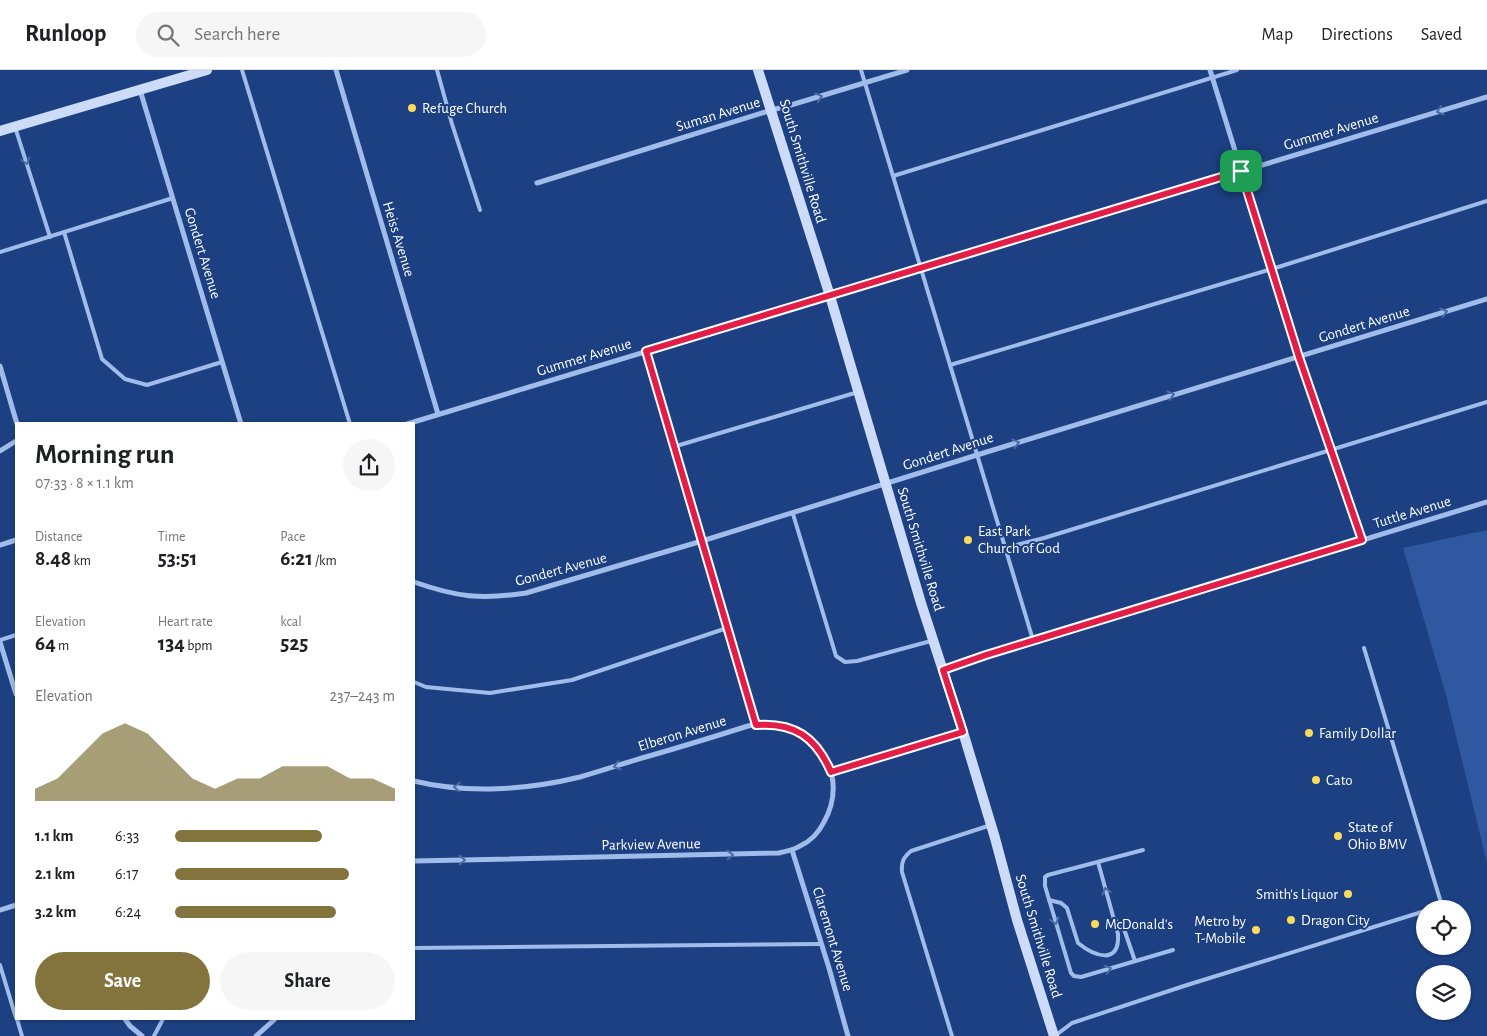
<!DOCTYPE html>
<meta charset="utf-8">
<style>
:root{--surface:#fff;--page:#f6f6f6;--text:#202124;--muted:#757577;--line:#e0e0e0;--accent:#83743e}
body{margin:0;font-family:"Alegreya Sans",sans-serif;background:var(--page);color:var(--text);height:100vh;display:flex;flex-direction:column;font-size:19px;white-space:nowrap}
*{box-sizing:border-box;margin:0}
p{font-size:16px;color:var(--muted)}
.icon{flex:none;width:28px;height:28px;fill:none;stroke:currentColor;stroke-width:2;stroke-linecap:round;stroke-linejoin:round}
.map{position:relative;flex:1;overflow:hidden}
.drawer{position:absolute;left:15px;top:352px;width:400px;height:598px;display:flex;flex-direction:column;background:var(--surface);border-radius:0px;box-shadow:0 1px 4px #0004}
.drawer>*{flex:none}
.controls{position:absolute;left:1416px;top:830px;display:grid;gap:10px}
.controls a{display:grid;place-items:center;width:55px;height:55px;border-radius:50%;background:var(--surface);box-shadow:0 1px 4px #0004;font-size:25px}
.pin{position:absolute;display:grid;place-items:center;width:42px;height:42px;color:#fff;margin:-21px;border-radius:10px;box-shadow:0 2px 8px #0006}
.round{display:grid;place-items:center;flex:none;width:52px;height:52px;border-radius:26px;background:var(--page)}
.head{display:flex;align-items:center;justify-content:space-between;height:85px;padding:0 20px}
h1{font-size:28px;font-weight:700;line-height:38px}
.stats{display:grid;grid-template-columns:repeat(3,1fr);gap:8px;height:85px;padding:5px 20px}
.stats div{display:grid;align-content:center}
.stats b{font-size:21px;font-weight:700}
.stats small{font-size:14px;font-weight:400}
.stats p{font-size:14px}
.chart{height:140px;padding:10px 20px}
.chart p{display:flex;justify-content:space-between}
.chart svg{width:100%;height:90px;margin-top:5px;fill:var(--accent);opacity:.7}
.cta{display:flex;gap:10px;margin-top:auto;padding:10px 20px}
.cta a{flex:1;height:58px;border-radius:30px;background:var(--accent);color:#fff;font-size:20px;font-weight:700;line-height:58px;text-align:center}
.cta a+a{background:var(--page);color:var(--text)}
ul{padding:0 20px;list-style:none;font-size:16px}
li{display:grid;grid-template-columns:80px 60px 1fr;align-items:center;height:38px}
li i{height:12px;border-radius:6px;background:var(--accent)}
header{display:flex;align-items:center;gap:30px;box-sizing:border-box;height:70px;padding:0 25px;background:var(--surface);border-bottom:1px solid var(--line)}
header strong{font-size:24px}
nav{display:flex;gap:28px;margin-inline-start:auto;font-size:18px}
.search{width:350px;height:45px;background:var(--page);display:flex;align-items:center;gap:12px;box-sizing:border-box;padding:0 18px;border-radius:28px;color:var(--muted);font-size:19px}
.map>svg:first-child{display:block}
.green{fill:#2f58a0}
.lines{fill:none;stroke-linecap:round;stroke-linejoin:round}
.lane{stroke:#a0bcea;stroke-width:4}
.street{stroke:#a0bcea;stroke-width:5}
.secondary{stroke:#ccdbf7;stroke-width:10}
.oneway{stroke:#4a6ba6}
.route-casing{stroke:#fff;stroke-width:10}
.route{stroke:#e11d48;stroke-width:6}
.poi-dot{fill:#fbda5d;stroke:#1c4081;stroke-width:2}
.labels{text-anchor:middle;stroke-width:4;stroke-linejoin:round;paint-order:stroke}
.poi-label{font-size:15px;fill:#fff;stroke:#1c4081;text-anchor:start}
.street-label{font-size:15px;fill:#fff;stroke:#1c4081}
</style>
<header>
<strong>Runloop</strong>
<div class="search"><svg class="icon" aria-label="search" viewBox="0 0 24 24"><circle cx="10" cy="10" r="6"/><path d="M15 15l6 6"/></svg>Search here</div>
<nav><a>Map</a><a>Directions</a><a>Saved</a></nav>
</header>
<div class="map">
<svg width="1487" height="966" viewBox="0 0 1487 966">
<rect width="100%" height="100%" fill="#1c4081"/>
<polygon class="green" points="1487,460 1487,793 1446,625 1403,478"/>
<g class="lines">
<g class="lane">
<polyline points="242,0 350,354"/>
<polyline points="437,0 452,54 480,140"/>
<polyline points="861,0 1033,570"/>
<polyline points="15,57 50,167"/>
<polyline points="893,106 1237,0"/>
<polyline points="64,162 102,289 125,309 147,315 222,292"/>
<polyline points="0,182 173,128"/>
<polyline points="950,295 1272,199 1487,131"/>
<polyline points="673,377 858,322"/>
<polyline points="793,444 836,586 845,592 857,591 931,571"/>
<polyline points="1005,478 1044,468 1487,332"/>
<polyline points="0,570 16,565"/>
<polyline points="1364,578 1442,836 1433,839"/>
<polyline points="414,612 426,617 490,623 572,610 727,558"/>
<polyline points="1143,780 1048,805 1045,807 1045,816 1071,903 1074,906 1081,907 1173,880"/>
<path d="M1049 830 1061 833 1067 838 1078 873C1094 886 1120 896 1118 864L1098 792"/>
<polyline points="1115,850 1124,859 1135,891"/>
<polyline points="414,878 821,874"/>
<polyline points="0,895 16,948"/>
<polyline points="17,949 22,966"/>
<polyline points="1056,965 1072,953 1184,916 1425,841"/>
<polyline points="154,966 163,949"/>
<path d="M952 966 902 802C901 791 904 787 911 781L991 755"/>
</g>
<g class="street">
<polyline points="336,0 438,344"/>
<polyline points="1210,0 1299,287 1362,470"/>
<polyline points="140,20 241,354"/>
<polyline points="537,113 772,40 791,35 907,0"/>
<polyline points="646,281 756,655"/>
<polyline points="0,296 17,354"/>
<polyline points="407,354 1487,27"/>
<polyline points="0,381 16,371"/>
<polyline points="0,475 16,470"/>
<path d="M414 512C457 527 481 530 526 523L702 471 977 385 1487 229"/>
<polyline points="0,572 16,624"/>
<polyline points="943,600 986,585 1487,432"/>
<polyline points="831,702 963,662"/>
<path d="M414 711C467 724 527 720 580 707 601 701 622 694 642 688 678 678 713 667 748 656 806 644 854 698 824 752 819 762 811 771 800 776 794 780 786 781 779 783L414 791"/>
<polyline points="792,780 829,898 848,966"/>
<polyline points="0,840 16,835"/>
<polyline points="125,949 130,956 142,966"/>
<polyline points="256,966 275,949"/>
</g>
<g class="secondary">
<polyline points="758,0 830,226 921,533 963,662 995,768 1017,850 1054,966"/>
<polyline points="0,61 207,0"/>
</g>
</g>
<defs><path id="oneway-chevron" d="M-2-3.5L2.5 0L-2 3.5" fill="none" stroke-width="1.6" stroke-linecap="round" stroke-linejoin="round" transform="scale(1.25)"/></defs>
<g class="oneway">
<use href="#oneway-chevron" transform="translate(819 27) rotate(-17)"/>
<use href="#oneway-chevron" transform="translate(1440 41) rotate(163)"/>
<use href="#oneway-chevron" transform="translate(26 91) rotate(73)"/>
<use href="#oneway-chevron" transform="translate(1444 242) rotate(-17)"/>
<use href="#oneway-chevron" transform="translate(1171 325) rotate(-17)"/>
<use href="#oneway-chevron" transform="translate(1016 373) rotate(-17)"/>
<use href="#oneway-chevron" transform="translate(617 696) rotate(163)"/>
<use href="#oneway-chevron" transform="translate(457 717) rotate(-175)"/>
<use href="#oneway-chevron" transform="translate(730 785) rotate(-1)"/>
<use href="#oneway-chevron" transform="translate(462 790) rotate(-1)"/>
<use href="#oneway-chevron" transform="translate(1106 821) rotate(-106)"/>
<use href="#oneway-chevron" transform="translate(1055 851) rotate(73)"/>
<use href="#oneway-chevron" transform="translate(1108 899) rotate(-16)"/>
</g>
<g class="lines">
<g class="route-casing">
<path id="route" d="M1241 101 1299 287 1362 470 986 585 943 600 963 662 831 702C816 667 794 652 756 655L646 281Z"/>
</g>
<use href="#route" class="route"/>
</g>
<g class="poi-dot">
<circle cx="412" cy="38" r="5"/>
<circle cx="968" cy="470" r="5"/>
<circle cx="1309" cy="663" r="5"/>
<circle cx="1316" cy="710" r="5"/>
<circle cx="1338" cy="766" r="5"/>
<circle cx="1348" cy="824" r="5"/>
<circle cx="1291" cy="850" r="5"/>
<circle cx="1095" cy="854" r="5"/>
<circle cx="1256" cy="860" r="5"/>
</g>
<g class="labels">
<g class="poi-label">
<text x="422" y="43">Refuge Church</text>
<text x="978" y="466">East Park<tspan x="978" dy="17">Church of God</tspan></text>
<text x="1319" y="668">Family Dollar</text>
<text x="1326" y="715">Cato</text>
<text x="1348" y="762">State of<tspan x="1348" dy="17">Ohio BMV</tspan></text>
<text x="1338" y="829" text-anchor="end">Smith's Liquor</text>
<text x="1301" y="855">Dragon City</text>
<text x="1246" y="856" text-anchor="end">Metro by<tspan x="1246" dy="17">T-Mobile</tspan></text>
<text x="1105" y="859">McDonald's</text>
</g>
<g class="street-label">
<text transform="translate(718 44) rotate(-17)" y="5">Suman Avenue</text>
<text transform="translate(1331 61) rotate(-17)" y="5">Gummer Avenue</text>
<text transform="translate(803 91) rotate(73)" y="5">South Smithville Road</text>
<text transform="translate(399 169) rotate(73)" y="5">Heiss Avenue</text>
<text transform="translate(203 183) rotate(73)" y="5">Gondert Avenue</text>
<text transform="translate(1364 254) rotate(-17)" y="5">Gondert Avenue</text>
<text transform="translate(584 287) rotate(-17)" y="5">Gummer Avenue</text>
<text transform="translate(948 381) rotate(-18)" y="5">Gondert Avenue</text>
<text transform="translate(1412 442) rotate(-17)" y="5">Tuttle Avenue</text>
<text transform="translate(921 479) rotate(73)" y="5">South Smithville Road</text>
<text transform="translate(561 499) rotate(-15)" y="5">Gondert Avenue</text>
<text transform="translate(682 663) rotate(-17)" y="5">Elberon Avenue</text>
<text transform="translate(651 774) rotate(-1)" y="5">Parkview Avenue</text>
<text transform="translate(1039 866) rotate(73)" y="5">South Smithville Road</text>
<text transform="translate(833 869) rotate(73)" y="5">Claremont Avenue</text>
</g>
</g>
</svg>
<div class="controls">
<a><svg class="icon" aria-label="locate" viewBox="0 0 24 24"><circle cx="12" cy="12" r="6"/><path d="M12 2v4M12 18v4M2 12h4M18 12h4"/></svg></a>
<a><svg class="icon" aria-label="layers" viewBox="0 0 24 24"><path d="M12 4l9 5-9 5-9-5zM3 14l9 5 9-5"/></svg></a>
</div>
<div class="pin" style="left:1241px;top:101px;background:#1e9e55"><svg class="icon" aria-label="arrive" viewBox="0 0 24 24"><path d="M6 21V4h12l-3 4 3 4H6"/></svg></div>
<section class="drawer">
<div class="head"><div><h1>Morning run</h1><p>07:33 · 8 × 1.1 km</p></div><a class="round"><svg class="icon" aria-label="share" viewBox="0 0 24 24"><path d="M12 15V3M7 8l5-5 5 5M5 13v7h14v-7"/></svg></a></div>
<div class="stats">
<div><p>Distance</p><b>8.48<small> km</small></b></div>
<div><p>Time</p><b>53:51</b></div>
<div><p>Pace</p><b>6:21<small> /km</small></b></div>
</div>
<div class="stats">
<div><p>Elevation</p><b>64<small> m</small></b></div>
<div><p>Heart rate</p><b>134<small> bpm</small></b></div>
<div><p>kcal</p><b>525</b></div>
</div>
<div class="chart"><p><span>Elevation</span>237–243 m</p>
<svg viewBox="0 0 160 44" preserveAspectRatio="none"><path d="M0 44V38L10 33L20 22L30 11L40 6L50 11L60 22L70 33L80 38L90 33L100 33L110 27L120 27L130 27L140 33L150 33L160 38V44z"/></svg>
</div>
<ul>
<li><b>1.1 km</b>6:33<i style="width:67%"></i></li>
<li><b>2.1 km</b>6:17<i style="width:79%"></i></li>
<li><b>3.2 km</b>6:24<i style="width:73%"></i></li>
</ul>
<div class="cta"><a>Save</a><a>Share</a></div>
</section>
</div>
